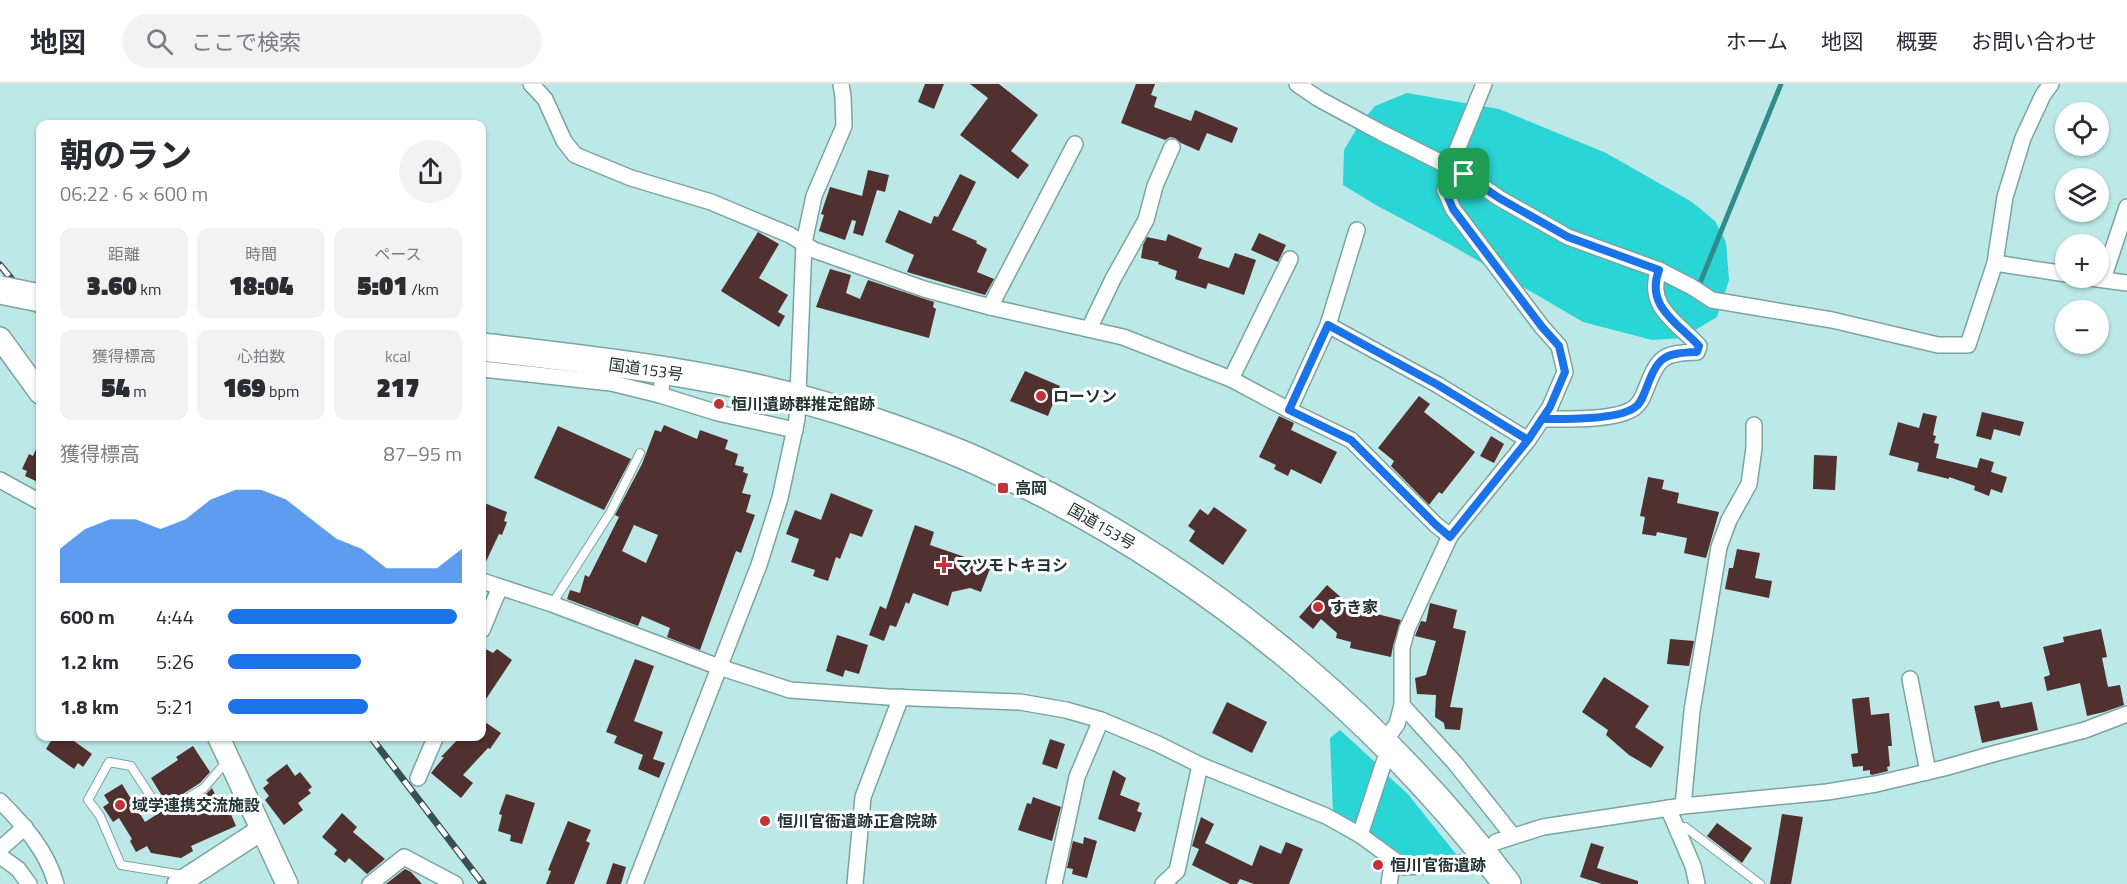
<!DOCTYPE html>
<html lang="ja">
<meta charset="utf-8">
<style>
:root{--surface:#fff;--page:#f2f2f3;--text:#2b2b33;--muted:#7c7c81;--line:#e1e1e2;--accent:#1a73e8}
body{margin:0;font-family:"Titillium Web","Noto Sans JP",sans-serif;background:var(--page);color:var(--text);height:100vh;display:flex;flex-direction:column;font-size:22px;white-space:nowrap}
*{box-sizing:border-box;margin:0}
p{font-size:20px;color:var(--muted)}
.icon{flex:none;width:33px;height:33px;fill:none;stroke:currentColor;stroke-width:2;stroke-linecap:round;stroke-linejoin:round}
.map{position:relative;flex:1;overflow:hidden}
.sheet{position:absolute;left:36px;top:36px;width:450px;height:621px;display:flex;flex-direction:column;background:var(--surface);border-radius:12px;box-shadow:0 2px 4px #0004}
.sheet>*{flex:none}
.controls{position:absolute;left:2055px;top:18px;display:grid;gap:12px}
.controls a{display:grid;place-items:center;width:54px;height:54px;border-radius:50%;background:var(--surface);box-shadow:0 2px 4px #0004;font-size:30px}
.pin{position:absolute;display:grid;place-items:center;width:51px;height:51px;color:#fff;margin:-26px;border-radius:12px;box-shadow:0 3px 9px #0006}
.round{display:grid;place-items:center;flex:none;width:63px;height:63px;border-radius:32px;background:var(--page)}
.overview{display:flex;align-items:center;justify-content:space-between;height:102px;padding:0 24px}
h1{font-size:33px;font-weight:800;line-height:45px}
.metrics{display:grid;grid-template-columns:repeat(3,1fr);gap:9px;height:102px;padding:6px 24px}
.metrics div{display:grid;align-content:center;border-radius:12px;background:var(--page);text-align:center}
.metrics b{font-size:26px;font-weight:800}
.metrics small{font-size:16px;font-weight:400}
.metrics p{font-size:16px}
.chart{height:168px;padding:12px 24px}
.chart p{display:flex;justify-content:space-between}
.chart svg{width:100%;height:108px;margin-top:6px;fill:var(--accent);opacity:.7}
ul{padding:0 24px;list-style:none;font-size:20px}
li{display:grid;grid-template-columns:96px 72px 1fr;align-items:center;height:45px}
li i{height:15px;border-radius:8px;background:var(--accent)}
header{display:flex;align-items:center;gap:36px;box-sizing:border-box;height:84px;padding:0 30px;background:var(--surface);border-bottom:2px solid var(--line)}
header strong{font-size:28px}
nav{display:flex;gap:33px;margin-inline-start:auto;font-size:21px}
.search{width:420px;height:54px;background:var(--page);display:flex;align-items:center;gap:15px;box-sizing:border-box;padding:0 21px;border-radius:33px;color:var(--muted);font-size:22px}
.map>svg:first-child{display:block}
.green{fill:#2ad5d5}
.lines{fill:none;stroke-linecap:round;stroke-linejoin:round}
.stream{stroke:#328c8c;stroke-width:5}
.building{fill:#50312f;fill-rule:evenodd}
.lane-casing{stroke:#7aa4a3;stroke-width:10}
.street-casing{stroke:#7aa4a3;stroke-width:18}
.secondary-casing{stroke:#7aa4a3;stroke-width:24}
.highway-casing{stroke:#7aa4a3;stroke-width:30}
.lane{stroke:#fff;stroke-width:8}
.street{stroke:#fff;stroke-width:15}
.secondary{stroke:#fff;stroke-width:21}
.highway{stroke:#fff;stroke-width:27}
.rail-casing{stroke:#3a4f4f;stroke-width:7}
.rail{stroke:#fff;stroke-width:4.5;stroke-dasharray:14;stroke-linecap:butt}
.highway-bridge-casing{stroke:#7aa4a3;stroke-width:30;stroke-linecap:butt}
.highway-bridge{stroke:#fff;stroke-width:27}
.route-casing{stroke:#fff;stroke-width:12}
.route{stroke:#1a73e8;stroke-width:8}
.poi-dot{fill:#c23239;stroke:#fff;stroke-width:2}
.labels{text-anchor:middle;stroke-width:6;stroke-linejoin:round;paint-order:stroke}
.street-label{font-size:16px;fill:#233434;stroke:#fff}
.poi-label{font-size:16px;font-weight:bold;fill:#233434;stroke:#fff;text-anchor:start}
</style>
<header>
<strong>地図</strong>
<div class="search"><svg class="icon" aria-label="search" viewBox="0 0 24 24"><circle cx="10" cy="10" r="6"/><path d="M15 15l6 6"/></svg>ここで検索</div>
<nav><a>ホーム</a><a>地図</a><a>概要</a><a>お問い合わせ</a></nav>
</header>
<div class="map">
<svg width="2127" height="800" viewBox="0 0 2127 800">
<rect width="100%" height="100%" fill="#bde8e8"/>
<g class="green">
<polygon points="1407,9 1499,25 1606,69 1692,118 1715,137 1726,158 1729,196 1717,233 1682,254 1652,256 1583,238 1451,161 1376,121 1343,101 1344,66 1359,41 1375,22"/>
<polygon points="1340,646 1376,679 1361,733 1354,738 1333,728 1330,654"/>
<polygon points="1388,692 1407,709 1456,770 1410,775 1368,749 1384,693"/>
</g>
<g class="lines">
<polyline class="stream" points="1700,199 1781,0"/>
</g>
<g class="building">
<polygon points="925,0 944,0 934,25 918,18"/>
<polygon points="970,0 999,0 1038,31 1011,67 1029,81 1018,95 960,51 988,14"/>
<polygon points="1136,0 1155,0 1151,11 1157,13 1154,23 1191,37 1195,26 1238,44 1232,59 1207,49 1199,67 1181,59 1175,54 1170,53 1165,56 1121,39"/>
<polygon points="868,86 889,91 885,108 877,106 863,152 853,149 856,137 852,136 845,156 819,147 824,131 821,130 830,103 862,112"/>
<polygon points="960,90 976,98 952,146 977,157 976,159 987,165 977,188 994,195 985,211 907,188 914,171 885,158 899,126 931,140 934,132 938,133"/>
<polygon points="758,148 779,160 759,194 788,211 778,228 785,232 779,243 721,207"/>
<polygon points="1259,149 1286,161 1278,178 1251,166"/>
<polygon points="1168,150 1202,164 1198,174 1229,184 1235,169 1256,176 1244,211 1208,199 1206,205 1175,195 1177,187 1158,180 1159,178 1141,174 1143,161 1147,153 1166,157"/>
<polygon points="830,185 851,191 846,209 860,215 868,196 934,218 933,223 936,225 929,254 816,223"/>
<polygon points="1025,287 1060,302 1048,332 1010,317"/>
<polygon points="1419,312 1430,320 1424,328 1475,368 1442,410 1439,408 1429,421 1391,382 1394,377 1378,364"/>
<polygon points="1982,328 2024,338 2020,352 1994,345 1991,356 1976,352"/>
<polygon points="1923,329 1937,332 1933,351 1936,352 1934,359 1939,360 1936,374 1977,384 1980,374 1994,378 1991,388 2007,393 2002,409 1991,405 1989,412 1974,406 1975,402 1949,393 1949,395 1917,387 1919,379 1889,371 1898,338 1919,344"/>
<polygon points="1279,332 1294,339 1291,346 1337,368 1321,400 1291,385 1288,392 1274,385 1276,381 1259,373"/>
<path d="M664 341 697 355 700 346 728 356 725 365 738 370 735 381 744 383 743 388 748 390 742 409 751 411 746 428 755 431 741 469 736 467 700 566 667 553 670 544 642 532 638 542 567 515 570 506 580 509 585 491 589 493 619 433 615 431 642 380 655 346 661 348ZM634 441 658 451 646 479 622 467Z"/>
<polygon points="558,342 631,375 604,426 534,394"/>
<polygon points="1491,352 1504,360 1494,379 1480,372"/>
<polygon points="40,356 40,399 25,392 27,387 22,385 29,370 33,372"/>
<polygon points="1814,371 1837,372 1835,406 1813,405"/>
<polygon points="1648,393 1664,396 1662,405 1679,409 1677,419 1719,428 1706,474 1684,469 1687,454 1657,448 1656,452 1642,450 1645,433 1640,432"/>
<polygon points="831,409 873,426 862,453 850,449 840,475 836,473 828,497 813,492 815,486 791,478 799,455 786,450 795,426 821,436"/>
<polygon points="482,418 507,428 504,437 507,438 502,451 499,450 482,486"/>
<polygon points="1214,423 1247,446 1223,481 1189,457 1195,447 1188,442 1200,425 1208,431"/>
<polygon points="915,441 934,448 930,461 991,482 981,508 970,504 952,508 948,522 913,509 909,520 906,518 896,543 890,541 884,557 869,551 880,522 886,525"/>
<polygon points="1737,465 1760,469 1755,494 1772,497 1769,514 1725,505 1729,484 1733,484"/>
<polygon points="1327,501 1353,524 1401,536 1393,562 1391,573 1350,564 1351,558 1336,554 1337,549 1321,535 1313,545 1299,533"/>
<polygon points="1430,519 1457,526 1453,544 1466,547 1450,623 1463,624 1460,646 1445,645 1444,639 1435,633 1436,611 1417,610 1415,594 1426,591 1436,557 1415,552 1421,537 1426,538"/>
<polygon points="2101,545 2107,573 2102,574 2108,603 2120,601 2124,621 2104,628 2087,632 2080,599 2047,607 2044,593 2050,591 2043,563 2064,558 2063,553"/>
<polygon points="837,551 868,561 859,590 845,586 843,593 826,587"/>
<polygon points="1670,555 1694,557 1689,582 1667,580"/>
<polygon points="482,563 493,569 497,565 512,576 482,621"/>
<polygon points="635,575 654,582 634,637 663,648 653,675 665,679 659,694 638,685 643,671 614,659 617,652 606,648"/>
<polygon points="1604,593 1649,622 1635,643 1664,663 1651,684 1629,671 1606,651 1608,646 1582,628"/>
<polygon points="1869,613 1871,631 1889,629 1892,662 1888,662 1890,682 1887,683 1888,687 1872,691 1870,690 1870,686 1863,687 1863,682 1853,683 1851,670 1858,669 1852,615"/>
<polygon points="1999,617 2001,624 2032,618 2038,646 1982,659 1974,622"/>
<polygon points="1227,618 1267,638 1252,669 1212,649"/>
<polygon points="485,638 501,649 490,665 488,664 463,691 473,699 461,714 431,689 444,673 441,673 461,652 482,652 482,642"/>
<polygon points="54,652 67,652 92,670 83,683 78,679 74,685 46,665"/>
<polygon points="1050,655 1065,660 1057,685 1042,680"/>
<polygon points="193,662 210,688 200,699 167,720 151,694 178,676 176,673"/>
<polygon points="287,680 295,692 300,688 312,703 308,706 311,709 298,719 303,726 284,741 265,716 269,712 263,704 269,699 266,696"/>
<polygon points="1113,686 1126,694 1120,711 1140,719 1137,727 1142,729 1135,748 1098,735"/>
<polygon points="122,700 145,738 164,726 168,730 173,730 207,709 212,704 218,717 224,714 236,742 191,762 193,767 181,774 151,769 147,762 136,768 130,757 132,755 119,734 113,738 103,723 109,719 104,711"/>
<polygon points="506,710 535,719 522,760 510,757 511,751 498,747 502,731 499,730"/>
<polygon points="1033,713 1061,723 1052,757 1018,746 1027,719 1031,720"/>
<polygon points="342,729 357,743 353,748 385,775 367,790 349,774 345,779 334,770 337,766 322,753"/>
<polygon points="1782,730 1803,733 1791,800 1770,800"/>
<polygon points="1201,733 1214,740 1205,759 1252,782 1260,761 1281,770 1286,758 1303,765 1289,800 1254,800 1240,795 1237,800 1230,800 1192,781 1199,765 1192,762"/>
<polygon points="568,737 591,746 586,757 590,759 574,800 546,800 551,787 548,786"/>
<polygon points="1717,739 1752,764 1742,779 1707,752"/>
<polygon points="1084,753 1097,757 1087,794 1072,790 1073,785 1067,784 1073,757 1083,760"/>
<polygon points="1591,759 1604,763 1597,784 1638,797 1638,800 1602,800 1580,793"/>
<polygon points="613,779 626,783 621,800 606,800"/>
<polygon points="405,785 411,788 422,800 386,800"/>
</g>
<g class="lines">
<g class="lane-casing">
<g id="lane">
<polyline points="552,520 610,429 640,369"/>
<polyline points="153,716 131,682 109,678 88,716 100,732 121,781 183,791"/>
<polyline points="170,725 204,704 221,684 229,680"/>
<polyline points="1677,742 1685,743 1760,800"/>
</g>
</g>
<g class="street-casing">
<g id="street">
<polyline points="531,0 545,15 564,57 575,71 631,94 711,118 790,151 814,166 924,205 990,223 1123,253 1231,295 1289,326 1351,356 1436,441 1450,452"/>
<polyline points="1297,0 1319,15 1382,49 1464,90 1499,114 1568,153 1659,186 1692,203 1712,216 1832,236 1938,261 1968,261 1995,179 2005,113 2023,54 2043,11 2051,0"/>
<polyline points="1995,179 2066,190"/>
<polyline points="2090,194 2127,199"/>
<polyline points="2103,195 2127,123"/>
<polyline points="990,223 1075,60"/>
<polyline points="1328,241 1438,301 1528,356"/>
<polyline points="1089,245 1113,195 1146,136 1155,102 1172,63"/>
<polyline points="482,285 611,299 660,311 664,288"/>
<polyline points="1231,295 1290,175"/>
<polyline points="660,311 718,329 795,346"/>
<polyline points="1289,326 1328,241 1357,146"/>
<path d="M1542 335C1564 335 1616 337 1634 324 1641 319 1643 312 1646 305 1658 273 1663 269 1697 268L1699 262C1677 238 1645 222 1659 186"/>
<polyline points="0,396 40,418"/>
<polyline points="482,497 552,520 719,583 790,606 888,613 1020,618 1066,626 1101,636 1158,660 1200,681 1326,732 1360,751 1404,783 1462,779"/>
<polyline points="482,546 500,503"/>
<polyline points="1910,595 1928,688"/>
<polyline points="1402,621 1455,679 1513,752"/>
<polyline points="1384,658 1397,640 1402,621 1402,564 1407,545 1450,452 1528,356 1550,323 1565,288 1559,262 1542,243 1453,125 1445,106 1450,83 1484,0"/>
<polyline points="418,694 436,652"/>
<path d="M0 717C24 741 47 767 56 800"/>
<polyline points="1683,722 1692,627 1719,463 1729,436 1749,400 1754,364 1754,341"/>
<polyline points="1668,724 1693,782 1697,800"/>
<polyline points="1360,751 1384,678 1394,668"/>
<polyline points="1496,758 1543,743 1683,722 1827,708 1876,700 1944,684 1993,670 2085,646 2127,630"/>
<polyline points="0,765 25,743"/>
<polyline points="0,772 18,785 29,800"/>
<polyline points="370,800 404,773 455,800"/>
<polyline points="635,800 759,481 780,414 797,335 804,159 814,112 844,42 843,13 841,0"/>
<polyline points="855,800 863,713 901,613"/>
<polyline points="1054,800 1077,693 1101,636"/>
<polyline points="1163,800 1177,787 1200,681"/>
<polyline points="1389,800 1393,776"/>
</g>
</g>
<g class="secondary-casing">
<g id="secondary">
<polyline points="0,254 40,309"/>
<polyline points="218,652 287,800"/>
<polyline points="178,800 261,746"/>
</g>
</g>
<g class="highway-casing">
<path id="highway" d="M482 263C602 277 726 290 842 327 882 340 922 354 961 370 990 382 1019 397 1047 411 1224 503 1387 641 1507 800"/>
</g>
<use href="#lane" class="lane"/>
<use href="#street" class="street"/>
<use href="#secondary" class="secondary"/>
<use href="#highway" class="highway"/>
<g class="rail-casing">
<g id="rail">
<polyline points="0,181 40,229"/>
<polyline points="370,652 483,800"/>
</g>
</g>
<use href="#rail" class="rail"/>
<g class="highway-bridge-casing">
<polyline id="highway-bridge" points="0,206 40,214"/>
</g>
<use href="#highway-bridge" class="highway-bridge"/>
</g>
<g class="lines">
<g class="route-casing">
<path id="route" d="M1464 90 1450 84 1445 106 1453 125 1542 243 1559 262 1565 288 1550 323 1528 356 1438 301 1328 241 1289 326 1351 356 1436 441 1450 453 1528 356 1542 335C1564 335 1616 336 1634 324 1641 320 1643 312 1646 305 1658 273 1663 269 1697 268L1699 262C1677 238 1645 222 1659 186L1568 153 1499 114 1464 90"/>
</g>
<use href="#route" class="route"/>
</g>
<g class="poi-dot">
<circle cx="1041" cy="312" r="6"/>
<circle cx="719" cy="320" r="6"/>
<rect x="997" y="398" width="12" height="12" rx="3"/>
<path d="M941 472h6v6h6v6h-6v6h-6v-6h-6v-6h6z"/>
<circle cx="1318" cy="523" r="6"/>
<circle cx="120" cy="721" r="6"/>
<circle cx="765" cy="737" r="6"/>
<circle cx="1378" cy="781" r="6"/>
</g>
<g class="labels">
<g class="street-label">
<text transform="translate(646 285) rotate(8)" y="6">国道153号</text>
<text transform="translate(1102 442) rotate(30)" y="6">国道153号</text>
</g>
<g class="poi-label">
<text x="1053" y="318">ローソン</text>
<text x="731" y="326">恒川遺跡群推定館跡</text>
<text x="1015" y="410">高岡</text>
<text x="956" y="487">マツモトキヨシ</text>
<text x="1330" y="529">すき家</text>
<text x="132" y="727">域学連携交流施設</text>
<text x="777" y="743">恒川官衙遺跡正倉院跡</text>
<text x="1390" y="787">恒川官衙遺跡</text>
</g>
</g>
</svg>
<div class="controls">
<a><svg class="icon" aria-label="locate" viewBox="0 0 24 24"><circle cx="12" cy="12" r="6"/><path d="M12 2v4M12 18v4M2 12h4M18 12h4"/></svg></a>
<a><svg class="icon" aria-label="layers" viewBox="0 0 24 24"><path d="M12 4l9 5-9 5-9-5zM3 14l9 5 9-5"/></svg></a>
<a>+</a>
<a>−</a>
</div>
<div class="pin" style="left:1464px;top:90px;background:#1e9e55"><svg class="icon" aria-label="arrive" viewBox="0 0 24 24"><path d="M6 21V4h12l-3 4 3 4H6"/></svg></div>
<section class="sheet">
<div class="overview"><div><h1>朝のラン</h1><p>06:22 · 6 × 600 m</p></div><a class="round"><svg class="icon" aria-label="share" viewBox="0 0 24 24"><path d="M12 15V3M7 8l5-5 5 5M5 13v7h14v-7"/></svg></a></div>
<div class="metrics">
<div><p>距離</p><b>3.60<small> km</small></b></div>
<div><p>時間</p><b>18:04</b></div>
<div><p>ペース</p><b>5:01<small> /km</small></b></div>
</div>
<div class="metrics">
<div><p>獲得標高</p><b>54<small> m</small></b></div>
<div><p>心拍数</p><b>169<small> bpm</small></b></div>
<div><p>kcal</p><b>217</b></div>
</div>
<div class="chart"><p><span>獲得標高</span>87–95 m</p>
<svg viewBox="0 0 160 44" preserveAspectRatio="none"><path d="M0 44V30L10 22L20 18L30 18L40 22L50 18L60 10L70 6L80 6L90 10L100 18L110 26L120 30L130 38L140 38L150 38L160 30V44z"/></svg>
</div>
<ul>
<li><b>600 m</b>4:44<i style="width:98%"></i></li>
<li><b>1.2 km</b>5:26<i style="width:57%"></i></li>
<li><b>1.8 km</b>5:21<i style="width:60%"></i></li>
</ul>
</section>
</div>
